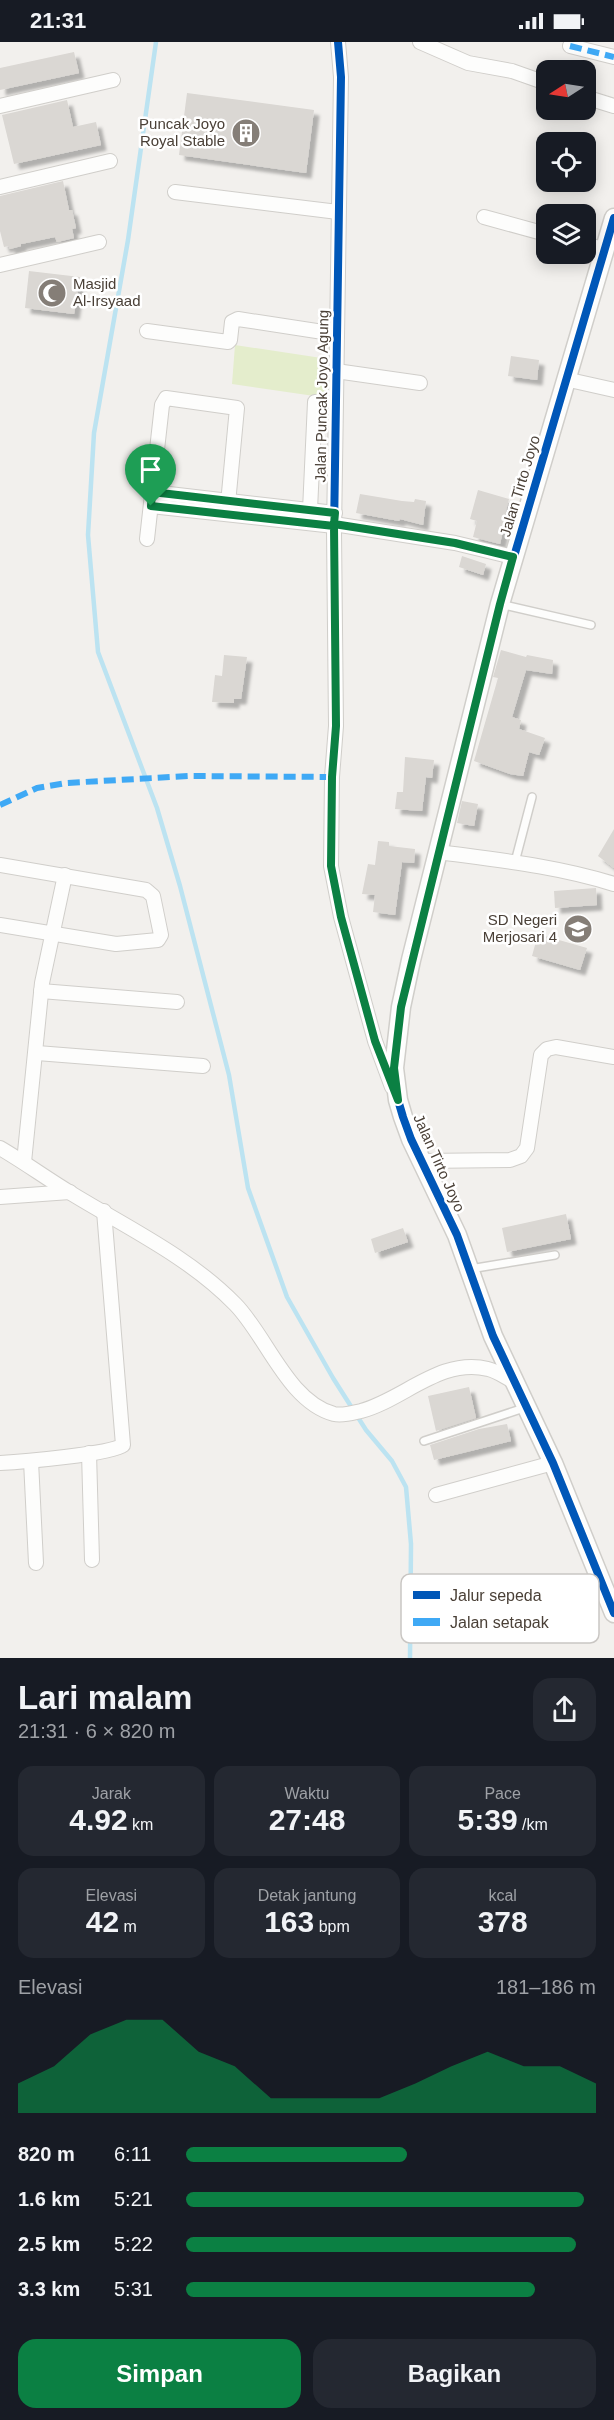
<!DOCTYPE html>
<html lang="id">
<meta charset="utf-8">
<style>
:root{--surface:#171b24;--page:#242831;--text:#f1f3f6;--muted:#9ea1a6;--accent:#0b8043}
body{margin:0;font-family:Helvetica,sans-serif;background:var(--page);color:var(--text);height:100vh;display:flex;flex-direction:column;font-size:22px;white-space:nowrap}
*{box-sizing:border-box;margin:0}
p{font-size:20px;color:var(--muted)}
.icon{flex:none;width:33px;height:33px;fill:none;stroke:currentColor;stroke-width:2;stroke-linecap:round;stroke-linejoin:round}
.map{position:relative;height:1616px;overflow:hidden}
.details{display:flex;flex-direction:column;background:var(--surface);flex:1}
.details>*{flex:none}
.needle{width:39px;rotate:258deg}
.tools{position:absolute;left:536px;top:18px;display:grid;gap:12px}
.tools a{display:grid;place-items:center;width:60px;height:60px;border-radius:12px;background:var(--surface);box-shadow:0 3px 15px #0003;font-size:30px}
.pin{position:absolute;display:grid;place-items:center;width:51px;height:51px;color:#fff;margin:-62px -26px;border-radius:50% 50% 50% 0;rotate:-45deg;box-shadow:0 0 6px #0007}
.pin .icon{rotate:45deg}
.round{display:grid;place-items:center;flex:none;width:63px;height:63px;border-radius:18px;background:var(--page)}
.head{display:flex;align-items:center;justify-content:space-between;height:102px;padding:0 18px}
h1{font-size:33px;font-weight:700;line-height:45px}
.stats{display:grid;grid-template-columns:repeat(3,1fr);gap:9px;height:102px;padding:6px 18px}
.stats div{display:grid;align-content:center;border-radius:15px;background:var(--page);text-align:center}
.stats b{font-size:30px;font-weight:700}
.stats small{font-size:16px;font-weight:400}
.stats p{font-size:16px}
.chart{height:168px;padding:12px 18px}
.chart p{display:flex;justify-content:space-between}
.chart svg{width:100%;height:108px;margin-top:6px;fill:var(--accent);opacity:.7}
.primary-button{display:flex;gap:12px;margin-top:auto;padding:12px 18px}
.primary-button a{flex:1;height:69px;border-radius:18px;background:var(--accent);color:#fff;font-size:24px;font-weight:700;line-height:69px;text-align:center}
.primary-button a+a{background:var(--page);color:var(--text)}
ul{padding:0 18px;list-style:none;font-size:20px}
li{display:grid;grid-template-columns:96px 72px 1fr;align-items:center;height:45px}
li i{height:15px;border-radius:8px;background:var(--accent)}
.status{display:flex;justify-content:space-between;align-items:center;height:42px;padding:0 30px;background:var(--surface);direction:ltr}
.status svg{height:16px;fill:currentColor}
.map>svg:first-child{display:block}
.green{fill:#e4edcc}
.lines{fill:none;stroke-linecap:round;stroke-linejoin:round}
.stream{stroke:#bce3f1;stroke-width:4.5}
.building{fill:#dad7d3;filter:url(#shadow)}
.service-casing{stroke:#d0ceca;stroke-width:10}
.minor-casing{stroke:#d0ceca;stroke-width:16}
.tertiary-casing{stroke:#d0ceca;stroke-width:21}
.service{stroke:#fdfdfc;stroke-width:7}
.minor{stroke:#fdfdfc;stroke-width:14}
.tertiary{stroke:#fdfdfc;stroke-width:18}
.quiet{stroke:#3fa9f5;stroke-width:6;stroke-dasharray:12 6;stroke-linecap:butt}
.cycleway-casing{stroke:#fff;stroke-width:11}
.cycleway{stroke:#0057b8;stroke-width:8}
.route-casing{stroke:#fff;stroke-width:12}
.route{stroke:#0b8043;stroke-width:8}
.labels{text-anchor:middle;stroke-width:5;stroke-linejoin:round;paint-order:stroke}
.poi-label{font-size:15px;fill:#4a4037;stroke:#fff;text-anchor:end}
.street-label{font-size:15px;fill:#4a4037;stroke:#fff}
.key{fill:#fff;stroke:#c9c6c3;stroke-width:1.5}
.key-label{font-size:16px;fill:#4a4037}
</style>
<div class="status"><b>21:31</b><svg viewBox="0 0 49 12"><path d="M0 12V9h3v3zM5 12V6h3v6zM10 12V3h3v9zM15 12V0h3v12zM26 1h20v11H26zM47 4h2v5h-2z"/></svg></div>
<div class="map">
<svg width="614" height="1616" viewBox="0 0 614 1616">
<defs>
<filter id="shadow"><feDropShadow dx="5.5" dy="5.5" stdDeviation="1.5" flood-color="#0004"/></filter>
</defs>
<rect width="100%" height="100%" fill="#f2f0ed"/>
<polygon class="green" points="235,303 328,317 328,356 232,342"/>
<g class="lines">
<polyline class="stream" points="156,0 128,198 94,391 88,493 98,610 157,766 180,844 229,1033 248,1146 287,1255 333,1336 366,1388 392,1419 406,1445 411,1502 410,1616"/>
</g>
<g class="building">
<polygon points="74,10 79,31 0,48 0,26"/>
<polygon points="187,51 314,68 306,131 179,113"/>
<polygon points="67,58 73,85 96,80 101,103 14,122 2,73"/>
<polygon points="63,139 69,168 72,168 76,186 72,187 74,196 57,200 55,195 21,202 21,204 10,207 9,204 4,205 0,189 0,154"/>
<polygon points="29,229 80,235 74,272 25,266"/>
<polygon points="511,314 539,318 537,338 508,334"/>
<polygon points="478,448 509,457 501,489 503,489 500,502 473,495 477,479 470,477"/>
<polygon points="360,452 402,459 414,460 415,457 426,459 423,483 400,477 399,479 356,471"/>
<polygon points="462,514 486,522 483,533 459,525"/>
<polygon points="501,608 526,615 527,613 553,618 552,632 526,628 512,675 521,678 519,687 545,696 539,713 529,710 523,734 510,732 474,719 498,636 493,635"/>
<polygon points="224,613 247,615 241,657 234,657 234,661 212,660 215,633 222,634"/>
<polygon points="405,715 434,718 432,736 426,735 422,769 395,767 397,750 403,750"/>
<polygon points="462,759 478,762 474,784 457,781"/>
<polygon points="614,787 614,826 598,814"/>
<polygon points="378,799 389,800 389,804 415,807 414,821 402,820 395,873 373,870 375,853 362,852 368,822 375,823"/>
<polygon points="596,846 597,863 555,866 554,849"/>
<polygon points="538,892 587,906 580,928 532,914"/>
<polygon points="566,1172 571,1197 507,1210 502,1186"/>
<polygon points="403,1186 408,1200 375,1211 371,1197"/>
<polygon points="469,1345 476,1376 436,1389 428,1354"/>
<polygon points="507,1382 511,1399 434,1418 430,1403 479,1387"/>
</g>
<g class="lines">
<g class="service-casing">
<g id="service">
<polyline points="500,562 591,583"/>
<polyline points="515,820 532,755"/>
<polyline points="470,1227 555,1213"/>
<polyline points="424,1399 524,1366"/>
</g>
</g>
<g class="minor-casing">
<g id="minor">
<polyline points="338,0 341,35 334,489 336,684 332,735 331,824 341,875 375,999 392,1045"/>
<polyline points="420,0 468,21 512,29 546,41"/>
<polyline points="570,4 614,15"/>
<polyline points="585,55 614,64"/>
<polyline points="0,64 113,38"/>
<polyline points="0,145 110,119"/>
<polyline points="175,150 338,170"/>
<polyline points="484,175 546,192"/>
<polyline points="585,202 606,208"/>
<polyline points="0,223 99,200"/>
<polyline points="147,289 228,300 230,298 232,280 238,277 336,292"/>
<polyline points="336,329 420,341"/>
<polyline points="565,337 614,348"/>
<polyline points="152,450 335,471"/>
<polyline points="151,464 334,484"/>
<polyline points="310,468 315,360"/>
<polyline points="334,482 455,501 513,515"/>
<polyline points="147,497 162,363 166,356 237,366 227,472"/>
<path d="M439 810C498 818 557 824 614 842"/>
<polyline points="0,823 146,848 153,854 161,893 158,898 116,902 0,883"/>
<polyline points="41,949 177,960"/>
<polyline points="37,1011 203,1024"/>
<path d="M0 1106C24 1120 46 1136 69 1150 126 1185 188 1214 235 1262 266 1293 288 1360 334 1372 343 1374 352 1371 361 1369 403 1358 441 1315 488 1327 497 1329 505 1335 513 1339"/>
<polyline points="421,1119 510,1118 521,1114 527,1106 541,1013 547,1007 556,1005 614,1015"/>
<polyline points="24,1120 42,941 65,833"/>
<polyline points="0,1155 70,1150"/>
<polyline points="89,1411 92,1518"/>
<polyline points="31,1419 36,1521"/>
<path d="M0 1421C20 1420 112 1412 123 1403L104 1169"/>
<polyline points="436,1453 553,1421"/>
</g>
</g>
<g class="tertiary-casing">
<polyline id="tertiary" points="614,176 500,562 411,918 401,965 394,1026 398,1058 403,1075 411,1097 457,1193 493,1294 553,1421 614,1571"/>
</g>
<use href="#service" class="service"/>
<use href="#minor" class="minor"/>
<use href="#tertiary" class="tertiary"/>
<g class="quiet">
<polyline points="570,4 614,15"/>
<polyline points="334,482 455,501 513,515"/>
<polyline points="0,763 37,746 66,741 189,734 332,735"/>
</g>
<g class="cycleway-casing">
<g id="cycleway">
<polyline points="338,0 341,35 334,489 336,684 332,735 331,824 341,875 375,999 391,1042"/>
<polyline points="614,176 500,562 411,918 401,965 394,1026 398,1058 403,1075 411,1097 457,1193 493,1294 553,1421 614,1571"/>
</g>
</g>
<use href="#cycleway" class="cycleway"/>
</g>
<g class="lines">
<g class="route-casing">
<polygon id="route" points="152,450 335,471 334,482 455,501 513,515 500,562 401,965 394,1026 398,1058 375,999 341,875 331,824 332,735 336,684 334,484 151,464"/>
</g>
<use href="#route" class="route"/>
</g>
<defs>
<g id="building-disc" transform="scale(1.5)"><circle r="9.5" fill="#857e77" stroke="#fff"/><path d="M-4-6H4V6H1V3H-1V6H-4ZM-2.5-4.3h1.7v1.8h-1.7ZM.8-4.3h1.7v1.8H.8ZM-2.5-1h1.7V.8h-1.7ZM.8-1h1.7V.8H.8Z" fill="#fff"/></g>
<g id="mosque-disc" transform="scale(1.5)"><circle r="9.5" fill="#857e77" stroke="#fff"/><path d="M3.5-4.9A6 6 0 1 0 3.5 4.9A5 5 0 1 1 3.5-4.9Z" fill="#fff"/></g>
<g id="school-disc" transform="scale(1.5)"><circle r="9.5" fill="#857e77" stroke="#fff"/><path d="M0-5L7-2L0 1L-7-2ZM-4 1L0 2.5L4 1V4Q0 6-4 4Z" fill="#fff"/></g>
</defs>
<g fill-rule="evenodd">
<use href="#building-disc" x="246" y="91"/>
<use href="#mosque-disc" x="52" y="251"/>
<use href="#school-disc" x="578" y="887"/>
</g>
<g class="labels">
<g class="poi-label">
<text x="225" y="87">Puncak Joyo<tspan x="225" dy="17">Royal Stable</tspan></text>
<text x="73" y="247" text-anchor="start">Masjid<tspan x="73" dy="17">Al-Irsyaad</tspan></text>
<text x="557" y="883">SD Negeri<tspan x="557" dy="17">Merjosari 4</tspan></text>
</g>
<g class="street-label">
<text transform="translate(322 354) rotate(-89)" y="5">Jalan Puncak Joyo Agung</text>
<text transform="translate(520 444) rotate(-73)" y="5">Jalan Tirto Joyo</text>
<text transform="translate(439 1121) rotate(66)" y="5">Jalan Tirto Joyo</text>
</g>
</g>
<rect x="401" y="1532" width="198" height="69" rx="9" class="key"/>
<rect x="413" y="1549" width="27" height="8" fill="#0057b8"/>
<rect x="413" y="1576" width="27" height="8" fill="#3fa9f5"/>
<g class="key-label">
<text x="450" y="1559">Jalur sepeda</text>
<text x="450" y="1586">Jalan setapak</text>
</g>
</svg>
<div class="tools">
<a><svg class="needle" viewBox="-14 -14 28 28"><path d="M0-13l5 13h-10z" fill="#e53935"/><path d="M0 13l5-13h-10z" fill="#9ea1a6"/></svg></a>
<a><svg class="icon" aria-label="locate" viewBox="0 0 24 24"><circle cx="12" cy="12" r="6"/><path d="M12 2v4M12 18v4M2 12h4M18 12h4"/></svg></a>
<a><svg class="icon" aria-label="layers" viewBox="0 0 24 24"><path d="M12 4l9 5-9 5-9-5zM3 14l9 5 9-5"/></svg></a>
</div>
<div class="pin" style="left:151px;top:464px;background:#1e9e55"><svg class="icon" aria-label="arrive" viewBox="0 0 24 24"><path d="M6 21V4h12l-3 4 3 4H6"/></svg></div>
</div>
<section class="details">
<div class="head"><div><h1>Lari malam</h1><p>21:31 · 6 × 820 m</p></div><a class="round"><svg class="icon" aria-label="share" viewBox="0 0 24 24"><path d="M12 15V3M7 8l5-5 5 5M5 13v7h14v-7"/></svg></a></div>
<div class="stats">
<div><p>Jarak</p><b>4.92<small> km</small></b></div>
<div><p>Waktu</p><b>27:48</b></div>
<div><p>Pace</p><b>5:39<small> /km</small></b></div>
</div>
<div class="stats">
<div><p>Elevasi</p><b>42<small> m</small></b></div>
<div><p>Detak jantung</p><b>163<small> bpm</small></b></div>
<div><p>kcal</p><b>378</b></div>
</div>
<div class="chart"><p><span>Elevasi</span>181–186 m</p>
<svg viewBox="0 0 160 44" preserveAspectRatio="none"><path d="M0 44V32L10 25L20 12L30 6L40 6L50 19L60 25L70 38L80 38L90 38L100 38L110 32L120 25L130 19L140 25L150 25L160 32V44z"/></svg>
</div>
<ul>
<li><b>820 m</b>6:11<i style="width:54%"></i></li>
<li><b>1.6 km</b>5:21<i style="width:97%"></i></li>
<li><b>2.5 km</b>5:22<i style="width:95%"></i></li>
<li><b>3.3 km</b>5:31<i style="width:85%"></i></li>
</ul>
<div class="primary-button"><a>Simpan</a><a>Bagikan</a></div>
</section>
